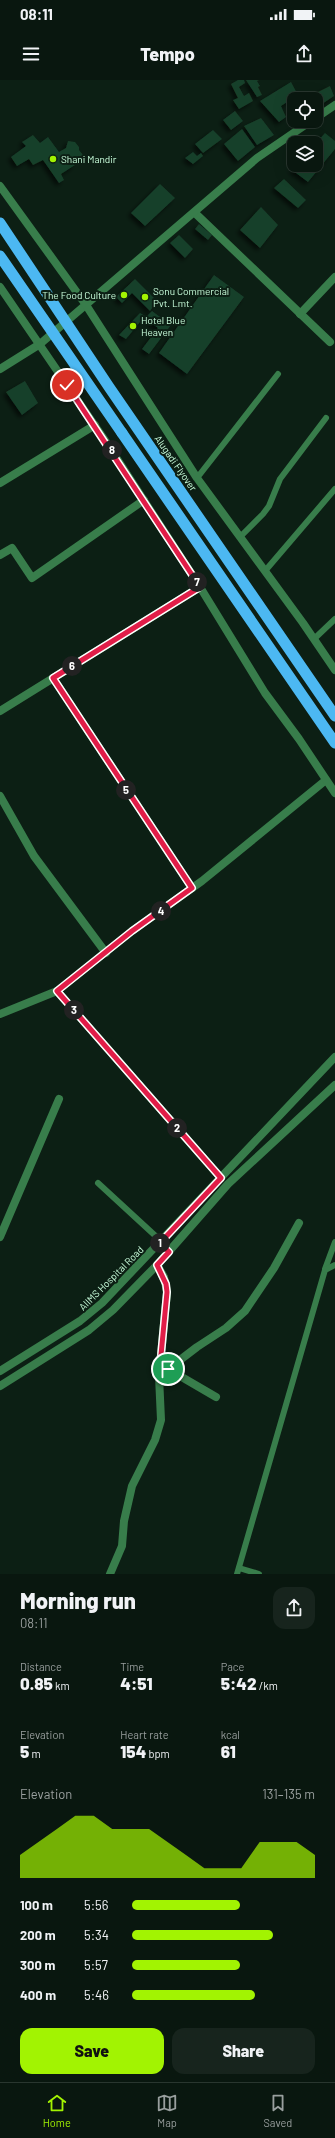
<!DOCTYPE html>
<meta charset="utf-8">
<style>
:root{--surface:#09170f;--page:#17241d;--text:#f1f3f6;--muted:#999f9e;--line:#29362f;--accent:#a2f302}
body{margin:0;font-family:Barlow,sans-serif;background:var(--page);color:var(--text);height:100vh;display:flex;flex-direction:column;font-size:15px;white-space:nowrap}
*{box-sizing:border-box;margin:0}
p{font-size:13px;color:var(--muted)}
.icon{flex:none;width:22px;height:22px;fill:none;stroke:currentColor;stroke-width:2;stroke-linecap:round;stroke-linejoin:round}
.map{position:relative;height:1494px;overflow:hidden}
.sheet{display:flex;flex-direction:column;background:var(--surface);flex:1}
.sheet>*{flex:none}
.controls{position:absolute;left:287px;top:12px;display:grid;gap:8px}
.controls a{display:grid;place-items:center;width:36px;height:36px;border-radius:8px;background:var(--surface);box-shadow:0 4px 16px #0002,0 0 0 1px var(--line);font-size:20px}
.pin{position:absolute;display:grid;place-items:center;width:34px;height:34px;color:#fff;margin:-17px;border:2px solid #fff;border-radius:50%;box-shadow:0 1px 4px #0007}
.km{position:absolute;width:20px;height:20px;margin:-10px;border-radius:50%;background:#222;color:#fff;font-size:11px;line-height:20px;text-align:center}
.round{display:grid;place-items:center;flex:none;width:42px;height:42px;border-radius:12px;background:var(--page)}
.summary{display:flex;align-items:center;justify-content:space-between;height:68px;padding:0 20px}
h1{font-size:22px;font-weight:800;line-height:30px}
.stats{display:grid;grid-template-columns:repeat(3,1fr);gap:6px;height:68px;padding:4px 20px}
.stats div{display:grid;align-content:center}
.stats b{font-size:17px;font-weight:800}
.stats small{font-size:11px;font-weight:400}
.stats p{font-size:11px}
.chart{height:112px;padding:8px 20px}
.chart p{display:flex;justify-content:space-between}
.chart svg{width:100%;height:72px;margin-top:4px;fill:var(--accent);opacity:.7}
.action{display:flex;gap:8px;margin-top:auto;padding:8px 20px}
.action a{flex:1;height:46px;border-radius:12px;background:var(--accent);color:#111;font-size:16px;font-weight:800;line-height:46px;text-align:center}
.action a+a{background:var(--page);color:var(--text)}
ul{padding:0 20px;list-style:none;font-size:13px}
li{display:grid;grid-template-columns:64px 48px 1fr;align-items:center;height:30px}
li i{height:10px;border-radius:5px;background:var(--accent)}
.status{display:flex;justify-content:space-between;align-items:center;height:28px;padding:0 20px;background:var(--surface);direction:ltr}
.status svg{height:11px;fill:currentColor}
header{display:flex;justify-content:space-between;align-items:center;height:52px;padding:0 20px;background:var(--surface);font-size:18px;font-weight:800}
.tab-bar{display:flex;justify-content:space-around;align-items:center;height:56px;border-top:1px solid var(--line);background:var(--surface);font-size:11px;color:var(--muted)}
.tab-bar a{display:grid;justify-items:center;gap:2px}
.tab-bar .active{color:var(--accent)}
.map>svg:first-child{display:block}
.building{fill:#193f2a;filter:url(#shadow)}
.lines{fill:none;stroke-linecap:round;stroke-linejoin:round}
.service{stroke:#387d4b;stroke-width:6}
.minor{stroke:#387d4b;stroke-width:8}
.tertiary{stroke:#387d4b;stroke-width:8}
.trunk{stroke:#4cb8f2;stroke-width:11}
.trunk-bridge{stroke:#4cb8f2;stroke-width:11}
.route-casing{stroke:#fff;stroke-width:8}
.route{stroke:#e11d48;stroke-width:5}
.poi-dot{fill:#a2f302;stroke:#0c1f14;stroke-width:1.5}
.labels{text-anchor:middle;stroke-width:4;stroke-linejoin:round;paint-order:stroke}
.poi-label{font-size:10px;fill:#caffdd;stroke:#0c1f14;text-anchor:start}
.street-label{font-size:10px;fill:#caffdd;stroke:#0c1f14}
</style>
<div class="status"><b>08:11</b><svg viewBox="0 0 49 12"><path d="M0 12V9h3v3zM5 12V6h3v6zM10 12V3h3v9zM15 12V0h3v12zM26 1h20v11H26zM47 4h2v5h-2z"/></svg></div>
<header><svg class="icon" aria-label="menu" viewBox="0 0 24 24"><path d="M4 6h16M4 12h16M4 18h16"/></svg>Tempo<svg class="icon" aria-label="share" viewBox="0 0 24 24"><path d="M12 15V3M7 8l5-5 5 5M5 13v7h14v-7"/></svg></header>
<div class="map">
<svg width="335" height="1494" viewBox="0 0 335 1494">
<defs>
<filter id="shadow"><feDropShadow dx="-3" dy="3" stdDeviation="2" flood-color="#0009"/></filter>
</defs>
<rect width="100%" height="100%" fill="#0c1f14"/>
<g class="building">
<polygon points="238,0 244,0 245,3 239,7 244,16 249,13 253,21 239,29 233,20 238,18 231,4"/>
<polygon points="246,0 259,0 257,1 260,6 258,7 262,15 257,17"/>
<polygon points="291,2 298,15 281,26 286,37 279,42 260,21"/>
<polygon points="330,6 334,16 319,26 312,15"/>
<polygon points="235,31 243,41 231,50 223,40"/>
<polygon points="261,38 274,55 257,65 244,46"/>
<polygon points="242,49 255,67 238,81 224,64"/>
<polygon points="213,50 222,59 203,73 195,64"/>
<polygon points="325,53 335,61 335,69 308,102 292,90 297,85 316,85 316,63"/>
<polygon points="33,55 40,63 48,57 59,72 66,68 68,61 75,62 79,67 79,70 83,75 73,82 75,85 61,94 64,100 59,103 43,80 33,85 29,79 17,86 11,77 26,66 22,62"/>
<polygon points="193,72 197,76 201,73 203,76 193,84 185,78"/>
<polygon points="284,99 306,120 298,128 274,108"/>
<polygon points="160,104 175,118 145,146 131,133"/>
<polygon points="261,127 278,145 260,168 240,150"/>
<polygon points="199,144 212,155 208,160 195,149"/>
<polygon points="179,155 193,169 185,178 170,163"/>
<polygon points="214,195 244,217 187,294 159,273"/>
<polygon points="135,199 157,221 150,231 132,213 122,223 116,217"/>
<polygon points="152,231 171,245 149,274 142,269 158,248 145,238"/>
<polygon points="140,233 145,236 126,259 119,255"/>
<polygon points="25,301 38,323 22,335 6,312"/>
</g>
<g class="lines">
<g class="service">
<polyline points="197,398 278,294"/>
<polyline points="240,457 263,434 269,426 280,399 326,338"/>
<polyline points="265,491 335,409"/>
<polyline points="314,559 335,539"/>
<polyline points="98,1103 161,1161"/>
<polyline points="325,1189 335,1162"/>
<polyline points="239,1488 259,1494"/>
<polyline points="237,1494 325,1190 335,1185"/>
</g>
<g class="minor">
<polyline points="316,38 335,25"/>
<polyline points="195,133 330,262"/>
<polyline points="300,234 335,197"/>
<polyline points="0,289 40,264 257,78 311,41"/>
<polyline points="0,403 95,345"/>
<polyline points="0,475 12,468 32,498 144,420"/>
<polyline points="53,598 192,808"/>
<polyline points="0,631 200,507"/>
<polyline points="0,716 34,776 106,873"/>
<polyline points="0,934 57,911"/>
<polyline points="221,1098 57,911 132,851 202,801 326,700"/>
<polyline points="0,1157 59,1019"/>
<polyline points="168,1289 216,1317"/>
<polyline points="159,1296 197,1267 226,1248 245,1231 274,1188 299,1143"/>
<polyline points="110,1494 122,1466 124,1441 132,1406 155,1360 161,1340 159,1296 167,1212 164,1197 157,1185"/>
</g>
<g class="tertiary">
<polyline points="0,106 86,225 197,398 303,543 335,590"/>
<polyline points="0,207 106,362 200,507 265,613 299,659 335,713"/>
<polyline points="0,1291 80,1241 102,1223 335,977"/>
<polyline points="0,1306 89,1250 113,1230 157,1185 228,1104 335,1005"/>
</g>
<polyline class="trunk" points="122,353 335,663"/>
<g class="trunk-bridge">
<polyline points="0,143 109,307 335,636"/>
<polyline points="0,176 122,353"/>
</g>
</g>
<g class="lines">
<g class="route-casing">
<polyline id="route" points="67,305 200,507 53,598 192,808 132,851 57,911 221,1098 160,1163 169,1172 157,1185 166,1204 167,1212 159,1296 168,1289"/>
</g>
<use href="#route" class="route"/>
</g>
<g class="poi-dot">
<circle cx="53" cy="79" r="4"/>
<circle cx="124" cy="215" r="4"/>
<circle cx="145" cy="217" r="4"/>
<circle cx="133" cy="246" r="4"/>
</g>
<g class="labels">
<g class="poi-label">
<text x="61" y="83">Shani Mandir</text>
<text x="153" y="215">Sonu Commercial<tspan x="153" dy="12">Pvt. Lmt.</tspan></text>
<text x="116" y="219" text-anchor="end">The Food Culture</text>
<text x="141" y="244">Hotel Blue<tspan x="141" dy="12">Heaven</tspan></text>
</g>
<g class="street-label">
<text transform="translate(176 383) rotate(55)" y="4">Alugadi Flyover</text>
<text transform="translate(111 1198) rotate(-45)" y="4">AIIMS Hospital Road</text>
</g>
</g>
</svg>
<div class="controls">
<a><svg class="icon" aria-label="locate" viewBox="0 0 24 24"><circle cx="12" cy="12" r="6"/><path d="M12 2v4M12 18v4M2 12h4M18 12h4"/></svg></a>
<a><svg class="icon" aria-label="layers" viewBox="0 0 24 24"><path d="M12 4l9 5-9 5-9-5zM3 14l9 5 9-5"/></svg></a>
</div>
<div class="pin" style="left:168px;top:1289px;background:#1e9e55"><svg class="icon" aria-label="arrive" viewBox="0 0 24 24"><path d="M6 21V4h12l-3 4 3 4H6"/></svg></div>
<div class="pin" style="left:67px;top:305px;background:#d93025"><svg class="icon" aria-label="check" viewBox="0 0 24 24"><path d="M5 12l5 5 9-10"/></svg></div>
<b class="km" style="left:160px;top:1163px">1</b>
<b class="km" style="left:177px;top:1048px">2</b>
<b class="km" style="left:74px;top:930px">3</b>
<b class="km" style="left:161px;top:831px">4</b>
<b class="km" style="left:126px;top:710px">5</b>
<b class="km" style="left:72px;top:586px">6</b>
<b class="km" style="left:197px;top:502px">7</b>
<b class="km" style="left:112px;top:370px">8</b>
</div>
<section class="sheet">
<div class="summary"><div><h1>Morning run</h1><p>08:11</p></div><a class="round"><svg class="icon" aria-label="share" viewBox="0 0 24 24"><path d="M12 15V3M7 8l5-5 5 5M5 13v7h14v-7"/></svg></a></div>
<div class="stats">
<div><p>Distance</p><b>0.85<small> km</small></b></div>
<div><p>Time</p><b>4:51</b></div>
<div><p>Pace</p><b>5:42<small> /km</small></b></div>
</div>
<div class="stats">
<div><p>Elevation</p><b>5<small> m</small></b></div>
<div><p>Heart rate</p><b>154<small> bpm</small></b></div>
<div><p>kcal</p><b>61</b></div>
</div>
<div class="chart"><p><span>Elevation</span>131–135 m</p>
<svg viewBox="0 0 160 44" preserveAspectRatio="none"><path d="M0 44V30L10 22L20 14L30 6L40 6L50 14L60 14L70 14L80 22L90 30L100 38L110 38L120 38L130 22L140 22L150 22L160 30V44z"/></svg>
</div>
<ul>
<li><b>100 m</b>5:56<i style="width:59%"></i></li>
<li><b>200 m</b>5:34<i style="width:77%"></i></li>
<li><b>300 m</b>5:57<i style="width:59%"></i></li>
<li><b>400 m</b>5:46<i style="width:67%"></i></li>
</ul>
<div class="action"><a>Save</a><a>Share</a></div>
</section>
<nav class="tab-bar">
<a class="active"><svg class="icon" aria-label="home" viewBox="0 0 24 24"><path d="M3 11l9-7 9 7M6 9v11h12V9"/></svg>Home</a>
<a><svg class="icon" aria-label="map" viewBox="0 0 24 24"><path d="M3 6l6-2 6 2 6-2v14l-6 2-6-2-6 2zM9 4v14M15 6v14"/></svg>Map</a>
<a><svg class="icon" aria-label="saved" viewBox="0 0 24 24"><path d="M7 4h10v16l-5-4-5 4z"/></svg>Saved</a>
</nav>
